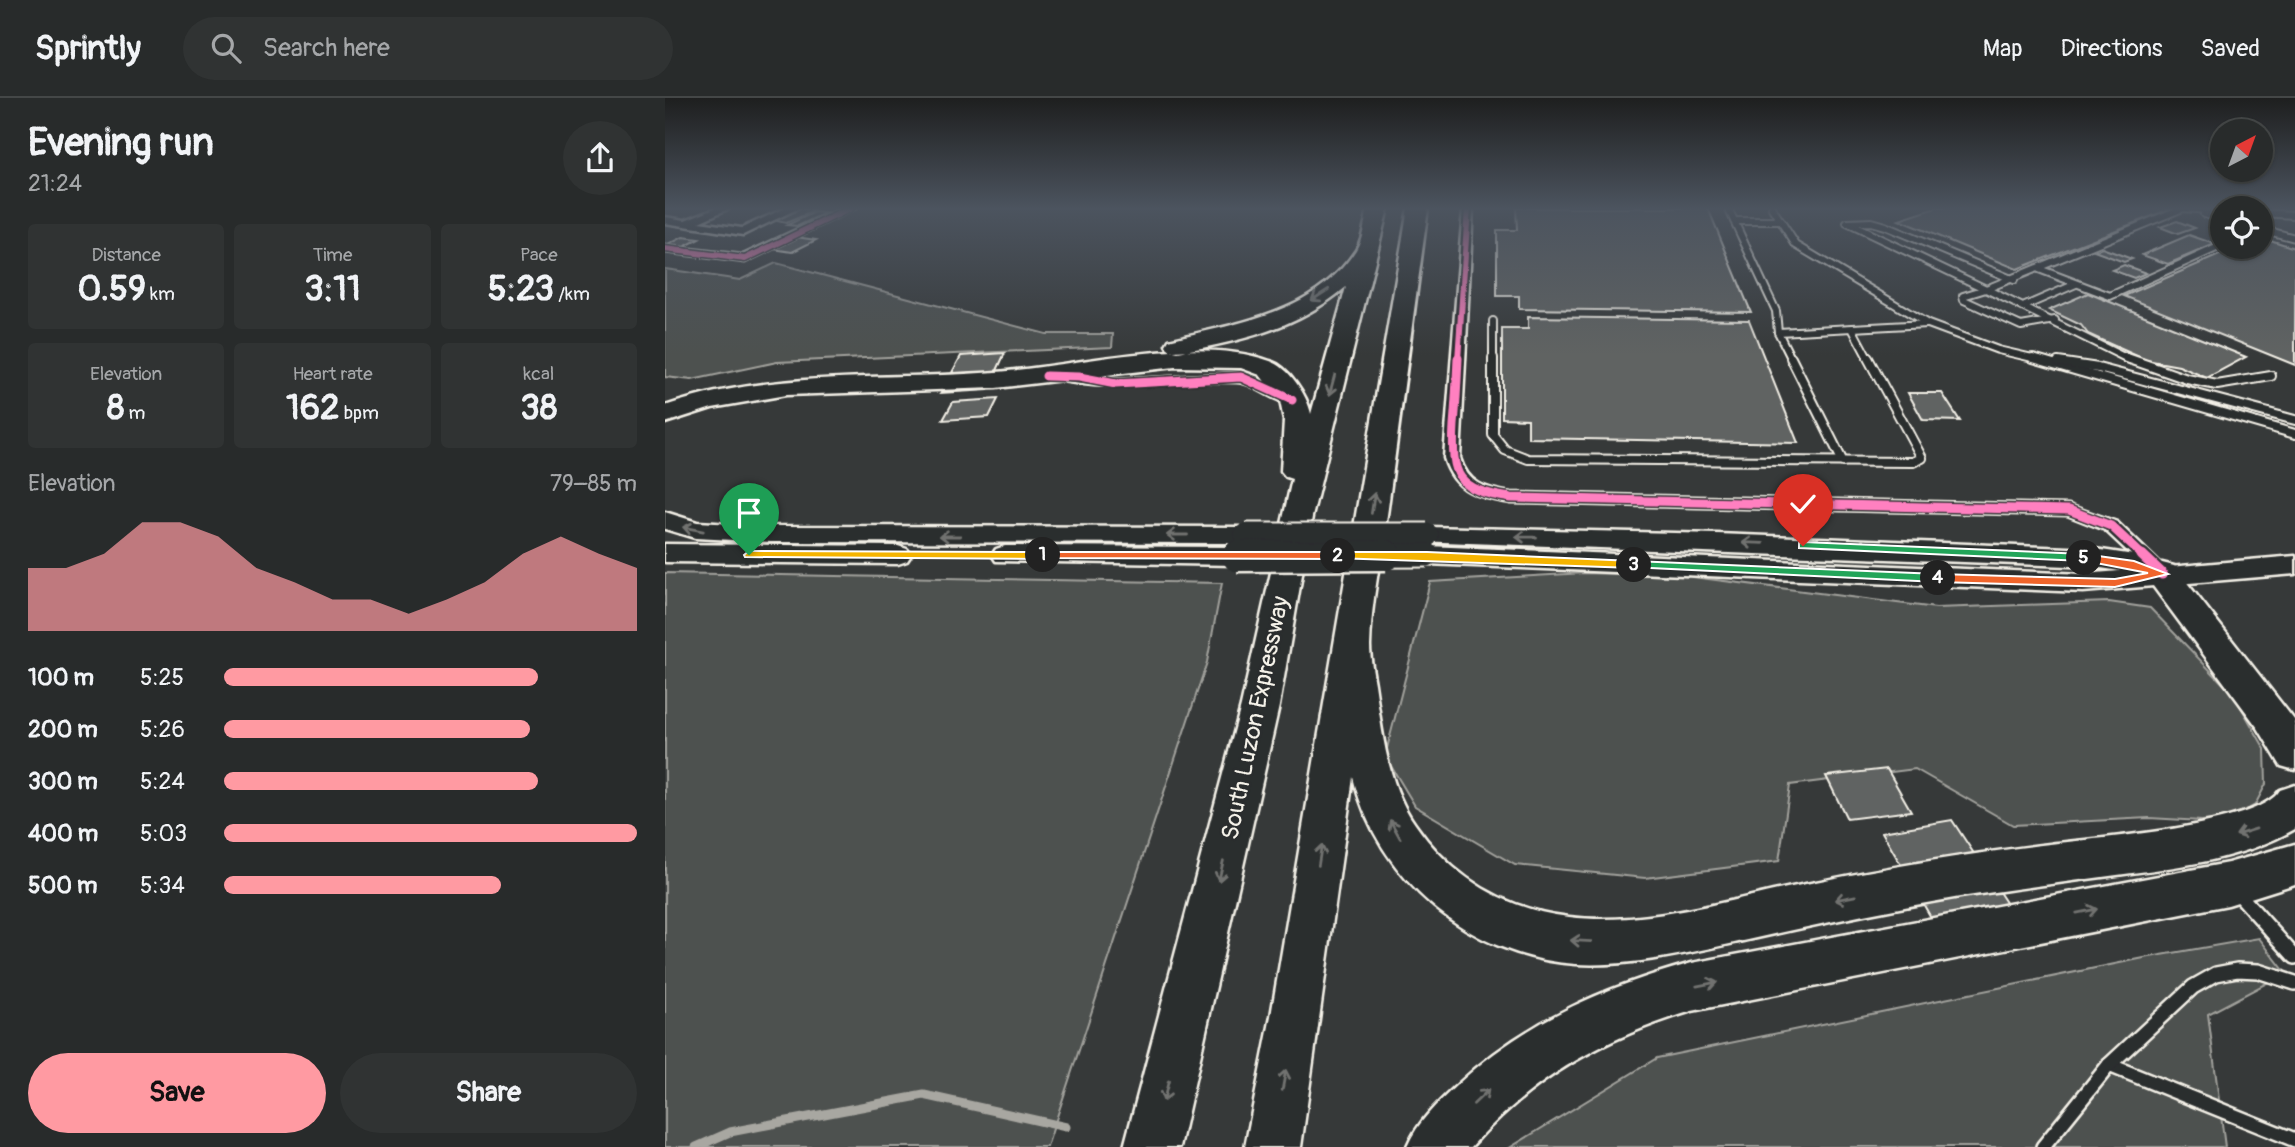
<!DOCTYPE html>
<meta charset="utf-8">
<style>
:root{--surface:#282b2b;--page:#303333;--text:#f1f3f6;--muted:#a5a7a9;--line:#444747;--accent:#ff9aa2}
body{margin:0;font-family:Pangolin,sans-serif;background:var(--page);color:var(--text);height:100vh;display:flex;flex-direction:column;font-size:26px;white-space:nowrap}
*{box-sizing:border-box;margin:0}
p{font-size:23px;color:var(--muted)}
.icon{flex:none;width:38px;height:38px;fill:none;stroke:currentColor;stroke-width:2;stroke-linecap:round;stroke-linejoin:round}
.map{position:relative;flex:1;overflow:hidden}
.side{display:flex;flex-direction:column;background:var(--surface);width:665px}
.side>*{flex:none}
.needle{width:46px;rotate:41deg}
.fabs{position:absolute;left:1545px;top:21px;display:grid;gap:14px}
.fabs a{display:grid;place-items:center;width:63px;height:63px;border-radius:50%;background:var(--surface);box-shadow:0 2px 5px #0004,0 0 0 2px var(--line);font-size:35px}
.pin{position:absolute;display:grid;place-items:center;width:60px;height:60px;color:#fff;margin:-72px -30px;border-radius:50% 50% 50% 0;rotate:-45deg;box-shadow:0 0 7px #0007}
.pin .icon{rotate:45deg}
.km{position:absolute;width:35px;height:35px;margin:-18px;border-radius:50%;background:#222;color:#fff;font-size:19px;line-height:35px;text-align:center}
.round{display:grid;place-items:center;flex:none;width:74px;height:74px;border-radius:37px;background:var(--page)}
.summary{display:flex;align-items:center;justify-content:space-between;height:119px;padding:0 28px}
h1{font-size:38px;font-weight:800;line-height:52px}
.stats{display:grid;grid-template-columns:repeat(3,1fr);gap:10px;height:119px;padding:7px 28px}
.stats div{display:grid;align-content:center;border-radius:7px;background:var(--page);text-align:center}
.stats b{font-size:35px;font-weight:800}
.stats small{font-size:19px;font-weight:400}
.stats p{font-size:19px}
.chart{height:196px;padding:14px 28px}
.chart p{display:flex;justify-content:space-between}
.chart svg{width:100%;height:126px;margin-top:7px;fill:var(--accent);opacity:.7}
.cta{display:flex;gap:14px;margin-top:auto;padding:14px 28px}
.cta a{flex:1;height:80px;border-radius:42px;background:var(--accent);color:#111;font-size:28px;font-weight:800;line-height:80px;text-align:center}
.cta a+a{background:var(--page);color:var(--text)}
ul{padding:0 28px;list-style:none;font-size:23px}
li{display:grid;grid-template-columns:112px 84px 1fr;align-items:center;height:52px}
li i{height:18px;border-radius:9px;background:var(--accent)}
header{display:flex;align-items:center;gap:42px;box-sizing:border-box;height:98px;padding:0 35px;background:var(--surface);border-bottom:2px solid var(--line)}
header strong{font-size:33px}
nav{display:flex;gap:38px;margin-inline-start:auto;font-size:24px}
.search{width:490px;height:63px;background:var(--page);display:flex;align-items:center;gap:18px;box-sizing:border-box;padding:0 24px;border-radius:38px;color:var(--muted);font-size:26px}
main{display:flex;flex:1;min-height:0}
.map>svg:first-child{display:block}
.green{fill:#4e514f;stroke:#a1a19c;stroke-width:2}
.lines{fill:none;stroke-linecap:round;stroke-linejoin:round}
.stream{stroke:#a8a7a1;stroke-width:9}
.building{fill:#616362;stroke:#f4f1e8;stroke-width:2}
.service-far2-casing{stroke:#f4f1e8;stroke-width:10}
.service-far1-casing{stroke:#f4f1e8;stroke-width:12}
.service-casing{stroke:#f4f1e8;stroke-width:18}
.minor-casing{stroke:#f4f1e8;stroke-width:5}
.secondary-casing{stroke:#f4f1e8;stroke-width:5}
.motorway-casing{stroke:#f4f1e8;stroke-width:5}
.service-far2{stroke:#2a2d2e;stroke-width:6}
.service-far1{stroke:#2a2d2e;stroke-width:8}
.service{stroke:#2a2d2e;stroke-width:13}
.minor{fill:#2a2d2e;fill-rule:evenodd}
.secondary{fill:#2a2d2e;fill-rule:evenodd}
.motorway{fill:#2a2d2e;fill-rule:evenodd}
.secondary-bridge-far1-casing{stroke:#f4f1e8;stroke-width:27;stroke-linecap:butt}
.secondary-bridge-casing{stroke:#f4f1e8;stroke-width:35;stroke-linecap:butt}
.secondary-bridge-far1{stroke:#2a2d2e;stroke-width:23}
.secondary-bridge{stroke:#2a2d2e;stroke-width:30}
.cycleway-far2-casing{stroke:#2a2d2e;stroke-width:9}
.cycleway-far1-casing{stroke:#2a2d2e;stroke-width:12}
.cycleway-casing{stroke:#2a2d2e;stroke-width:16}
.cycleway-far2{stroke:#ff80c0;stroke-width:6}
.cycleway-far1{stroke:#ff80c0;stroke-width:9}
.cycleway{stroke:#ff80c0;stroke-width:11}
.oneway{stroke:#71726f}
.split-1{fill:#f5b400;stroke:#fff;stroke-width:2}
.split-2{fill:#f0652b;stroke:#fff;stroke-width:2}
.split-3{fill:#f5b400;stroke:#fff;stroke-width:2}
.split-4{fill:#22a559;stroke:#fff;stroke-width:2}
.split-5{fill:#f0652b;stroke:#fff;stroke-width:2}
.split-6{fill:#22a559;stroke:#fff;stroke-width:2}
.labels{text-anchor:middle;stroke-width:5;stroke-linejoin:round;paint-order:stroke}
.street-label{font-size:24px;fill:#f4f1e8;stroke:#2a2d2e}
</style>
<header>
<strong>Sprintly</strong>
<div class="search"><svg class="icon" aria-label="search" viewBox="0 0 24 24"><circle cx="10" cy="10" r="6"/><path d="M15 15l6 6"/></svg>Search here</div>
<nav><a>Map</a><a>Directions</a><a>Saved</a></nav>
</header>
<main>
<section class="side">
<div class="summary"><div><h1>Evening run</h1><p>21:24</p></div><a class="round"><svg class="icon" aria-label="share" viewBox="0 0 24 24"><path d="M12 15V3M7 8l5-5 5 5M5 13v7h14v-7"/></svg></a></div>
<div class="stats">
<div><p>Distance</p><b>0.59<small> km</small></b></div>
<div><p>Time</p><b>3:11</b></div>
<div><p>Pace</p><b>5:23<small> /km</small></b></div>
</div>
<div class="stats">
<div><p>Elevation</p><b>8<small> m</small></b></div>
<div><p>Heart rate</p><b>162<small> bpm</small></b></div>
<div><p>kcal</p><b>38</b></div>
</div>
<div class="chart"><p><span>Elevation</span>79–85 m</p>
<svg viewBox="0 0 160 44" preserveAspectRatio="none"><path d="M0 44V22L10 22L20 17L30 6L40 6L50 11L60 22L70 27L80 33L90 33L100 38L110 33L120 27L130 17L140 11L150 17L160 22V44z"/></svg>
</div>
<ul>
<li><b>100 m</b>5:25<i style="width:76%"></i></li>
<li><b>200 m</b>5:26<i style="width:74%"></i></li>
<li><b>300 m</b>5:24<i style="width:76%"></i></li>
<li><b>400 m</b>5:03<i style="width:100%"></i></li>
<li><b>500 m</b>5:34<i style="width:67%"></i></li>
</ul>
<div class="cta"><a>Save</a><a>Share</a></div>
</section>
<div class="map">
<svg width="1630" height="1049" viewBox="0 0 1630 1049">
<rect width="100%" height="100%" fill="#363939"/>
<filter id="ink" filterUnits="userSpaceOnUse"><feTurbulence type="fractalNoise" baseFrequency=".0143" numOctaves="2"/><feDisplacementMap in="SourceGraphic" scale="14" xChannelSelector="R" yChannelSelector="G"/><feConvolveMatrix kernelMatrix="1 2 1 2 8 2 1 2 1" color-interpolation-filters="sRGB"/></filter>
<g filter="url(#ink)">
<g class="green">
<polygon points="111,165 381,236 448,236 447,249 112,264 27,282 0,279 0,171 75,182"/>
<polygon points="0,475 557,485 542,564 382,1049 0,1049"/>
<polygon points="920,475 1020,478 1271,510 1444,504 1485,510 1569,597 1600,651 1601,686 1590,707 1568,720 1537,723 1484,720 1348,727 1250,671 1125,687 1114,763 980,780 850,767 750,708 720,658 765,484"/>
<polygon points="1594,840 1621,875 1543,916 1560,1049 846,1049 992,960 1479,860"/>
</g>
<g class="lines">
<polyline class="stream" points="31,1049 65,1034 259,997 401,1029"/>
</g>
<g class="building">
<polygon points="135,110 149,113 121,125 108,122"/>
<polygon points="851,110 1043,110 1086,214 854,211 854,198 832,198 832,132 852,132"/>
<polygon points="1271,110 1501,110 1505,111 1352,171 1234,122"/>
<polygon points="150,114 160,115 133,128 122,127"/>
<polygon points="1512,123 1530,130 1513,136 1495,129"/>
<polygon points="1524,137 1550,146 1503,166 1477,157"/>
<polygon points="18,139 34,141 17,150 1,148"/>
<polygon points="131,139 151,142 127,154 108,151"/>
<polygon points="1596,139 1630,150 1630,267 1459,198 1573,149 1596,149"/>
<polygon points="1437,150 1467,161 1459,164 1429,153"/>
<polygon points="1459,167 1481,175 1469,180 1447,172"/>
<polygon points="1423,195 1581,259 1542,280 1514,268 1481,262 1445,246 1423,236 1416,227 1384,212"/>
<polygon points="863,219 1084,222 1133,345 863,340 863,321 837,320 837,231 863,231"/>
<polygon points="340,255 323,292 276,295 296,258"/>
<polygon points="1243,295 1277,295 1295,323 1258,322"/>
<polygon points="333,301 324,319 278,322 288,304"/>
<polygon points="1222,671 1246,713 1182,721 1161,678"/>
<polygon points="1287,722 1355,826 1288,858 1217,734"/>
</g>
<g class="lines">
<g class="service-far2-casing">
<g id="service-far2">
<polyline points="1063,110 1111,213 1113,234 1127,262"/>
<polyline points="1107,110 1131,147 1263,226 1333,252 1376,262"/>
<polyline points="1596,115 1630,117"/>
<polyline points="1539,116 1558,121"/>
<polyline points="1069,123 1114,123"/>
<polyline points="1596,131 1630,140"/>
<polyline points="1374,171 1445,198 1558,147"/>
<polyline points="1321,191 1182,125 1206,124 1220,128 1349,182"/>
<polyline points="1321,191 1298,198 1299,202 1356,228 1390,222"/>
<polyline points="1360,208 1411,186"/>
<polyline points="828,223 828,262"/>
<polyline points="1188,232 1204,262"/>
<polyline points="1113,234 1262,226"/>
<polyline points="1465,262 1321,191 1518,110 1558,113"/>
</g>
</g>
<g class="service-far1-casing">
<g id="service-far1">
<polyline points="828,260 828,337 840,352 863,361 1248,364 1257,360 1203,260"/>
<polyline points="1126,260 1178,364"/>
<polyline points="1368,260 1630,336"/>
<polyline points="1462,260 1522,281 1552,287 1606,278"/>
<polyline points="1393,264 1433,270 1630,322"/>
</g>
</g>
<g class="service-casing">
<g id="service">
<polyline points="1572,794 1630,859"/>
<polyline points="1444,967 1630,1042"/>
<polyline points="1378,1049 1444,967 1528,889 1551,876 1572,872 1593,873 1630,885"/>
</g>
</g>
<g class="minor-casing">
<g id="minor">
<polygon points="50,110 65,110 34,124 77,130 120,110 134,110 78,137 0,125 0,119 20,122"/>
<polygon points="177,110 191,110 80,164 0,154 0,148 78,157"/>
<path d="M798 110H808L795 360C803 386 820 391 846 395L1404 407 1452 424 1506 476 1497 482 1491 480 1440 432 1402 417 846 405C814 400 789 394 779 360Z"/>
<path d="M393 274 451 282 576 275 633 301 631 304C611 309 591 284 571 284 508 281 452 296 388 281L386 278Z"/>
</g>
</g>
<g class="secondary-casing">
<g id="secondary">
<polygon points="0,414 32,424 106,428 581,429 590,431 594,437 590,443 581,445 106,444 30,440 0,431"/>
<polygon points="762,429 1052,436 1430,451 1469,457 1504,469 1630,458 1630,476 1418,494 762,466 753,463 749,457 753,451 762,448 1418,476 1455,473 1430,469 753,443 749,437 753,431"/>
<polygon points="0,446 233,448 242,451 246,457 242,463 233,466 0,464"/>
<polygon points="340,448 572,449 581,452 585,458 581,464 572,467 331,463 327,457 331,451"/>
</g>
</g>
<g class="motorway-casing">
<g id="motorway">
<path d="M703 110H723L647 419 614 608 515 1049H459L576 608 627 381 621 379 616 373 619 322 615 303 595 277 576 270 510 269 331 290 121 297 47 310 0 325V308C108 271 219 283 331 274 412 268 528 236 605 263 624 269 642 297 646 316L681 189C633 230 574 244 513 254L504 252 501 247 504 242C572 225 649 216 691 152 698 141 700 123 703 110Z"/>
<path d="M743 110H763C749 210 736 310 723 410 717 455 706 502 705 548 705 560 708 574 710 586 717 633 722 687 750 726 787 780 840 811 904 819 981 829 1066 801 1141 786 1222 769 1303 756 1385 746 1431 740 1593 729 1615 692L1630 687V731C1576 762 1513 769 1452 777 1400 784 1348 791 1295 799 1224 811 1154 826 1083 842 1027 854 970 869 911 866 805 859 713 782 688 679L636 1049H580L606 918Z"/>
<polygon points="1497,465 1509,468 1630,623 1630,672 1616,668 1593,630 1485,484 1480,476 1485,468"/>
<path d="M1630 746V786L1563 807 1027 913C940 939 867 980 806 1049H742C753 1023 772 1006 792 987 859 924 939 889 1027 865L1563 765Z"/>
</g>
</g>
<use href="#service-far2" class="service-far2"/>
<use href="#service-far1" class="service-far1"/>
<use href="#service" class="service"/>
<use href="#minor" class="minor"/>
<use href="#secondary" class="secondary"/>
<use href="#motorway" class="motorway"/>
<g class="secondary-bridge-far1-casing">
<g id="secondary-bridge-far1">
<polyline points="581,437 762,437"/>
<polyline points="572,458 762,457"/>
</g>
</g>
<g class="secondary-bridge-casing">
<polyline id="secondary-bridge" points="572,458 721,457"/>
</g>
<use href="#secondary-bridge-far1" class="secondary-bridge-far1"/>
<use href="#secondary-bridge" class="secondary-bridge"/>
<g class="cycleway-far2-casing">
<g id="cycleway-far2">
<polyline points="0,151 80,161 186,110"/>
<polyline points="793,262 803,110"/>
</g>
</g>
<g class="cycleway-far1-casing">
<g id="cycleway-far1">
<path d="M793 260C792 283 791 305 789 327 786 379 792 392 846 400L1404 412 1446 428 1479 459"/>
<polyline points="381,278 414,279 451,286 576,279 627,302"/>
</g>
</g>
<g class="cycleway-casing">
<polyline id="cycleway" points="1477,457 1497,476"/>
</g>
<use href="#cycleway-far2" class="cycleway-far2"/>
<use href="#cycleway-far1" class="cycleway-far1"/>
<use href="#cycleway" class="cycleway"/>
</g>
<defs><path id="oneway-shaft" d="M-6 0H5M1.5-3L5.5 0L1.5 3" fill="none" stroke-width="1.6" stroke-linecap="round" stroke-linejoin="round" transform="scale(1.75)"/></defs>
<g class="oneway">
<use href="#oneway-shaft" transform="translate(655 197) rotate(147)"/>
<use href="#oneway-shaft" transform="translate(667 287) rotate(105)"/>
<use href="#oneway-shaft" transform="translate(708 405) rotate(-81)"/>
<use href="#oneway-shaft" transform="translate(28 431) rotate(-169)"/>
<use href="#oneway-shaft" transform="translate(512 437) rotate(180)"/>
<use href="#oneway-shaft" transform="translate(285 438) rotate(-180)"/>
<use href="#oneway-shaft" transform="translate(861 439) rotate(-179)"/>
<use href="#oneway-shaft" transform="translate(1088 445) rotate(-178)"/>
<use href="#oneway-shaft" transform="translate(730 731) rotate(-119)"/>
<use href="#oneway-shaft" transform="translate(1581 734) rotate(163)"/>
<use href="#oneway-shaft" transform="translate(655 757) rotate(-81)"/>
<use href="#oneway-shaft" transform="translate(556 773) rotate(103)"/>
<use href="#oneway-shaft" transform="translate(1180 800) rotate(169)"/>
<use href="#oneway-shaft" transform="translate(1422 813) rotate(-11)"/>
<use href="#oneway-shaft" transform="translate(916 843) rotate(-177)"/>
<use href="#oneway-shaft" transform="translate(1042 886) rotate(-11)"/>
<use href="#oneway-shaft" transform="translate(619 982) rotate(-80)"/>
<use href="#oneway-shaft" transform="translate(501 993) rotate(104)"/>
<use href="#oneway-shaft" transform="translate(816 999) rotate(-44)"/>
</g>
</g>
<linearGradient id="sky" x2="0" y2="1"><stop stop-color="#1e1f1f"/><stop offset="0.43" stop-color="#4c545f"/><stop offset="1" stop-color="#4c545f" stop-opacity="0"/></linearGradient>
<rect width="1630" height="257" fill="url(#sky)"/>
<polygon class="split-1" points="84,453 378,454 383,457 378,461 80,459 79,457"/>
<polygon class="split-2" points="378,454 673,454 678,458 673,461 374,460 373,457"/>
<polygon class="split-3" points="673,454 762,454 969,463 974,467 969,470 669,460 667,458"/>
<polygon class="split-4" points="969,463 1273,476 1278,480 1273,484 965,469 965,464"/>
<polygon class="split-5" points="1419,456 1469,463 1503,476 1450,489 1273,484 1268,480 1273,476 1450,481 1483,475 1415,462 1415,457"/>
<polygon class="split-6" points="1138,444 1419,456 1424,460 1419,463 1134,450 1134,445"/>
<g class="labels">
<g class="street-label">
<text transform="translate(590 620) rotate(-78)" y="8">South Luzon Expressway</text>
</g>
</g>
</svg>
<div class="fabs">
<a><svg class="needle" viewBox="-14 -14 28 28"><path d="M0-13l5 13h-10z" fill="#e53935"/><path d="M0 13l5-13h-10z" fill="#a5a7a9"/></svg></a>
<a><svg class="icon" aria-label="locate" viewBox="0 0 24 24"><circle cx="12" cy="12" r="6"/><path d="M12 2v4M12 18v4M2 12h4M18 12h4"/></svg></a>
</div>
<div class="pin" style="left:84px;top:457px;background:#1e9e55"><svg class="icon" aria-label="arrive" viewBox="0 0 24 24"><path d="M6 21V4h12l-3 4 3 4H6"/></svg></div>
<div class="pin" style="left:1138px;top:448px;background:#d93025"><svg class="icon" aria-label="check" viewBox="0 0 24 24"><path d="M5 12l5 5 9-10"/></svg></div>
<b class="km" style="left:378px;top:457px">1</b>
<b class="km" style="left:673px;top:458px">2</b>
<b class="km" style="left:969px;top:467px">3</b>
<b class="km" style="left:1273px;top:480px">4</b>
<b class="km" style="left:1419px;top:460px">5</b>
</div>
</main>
